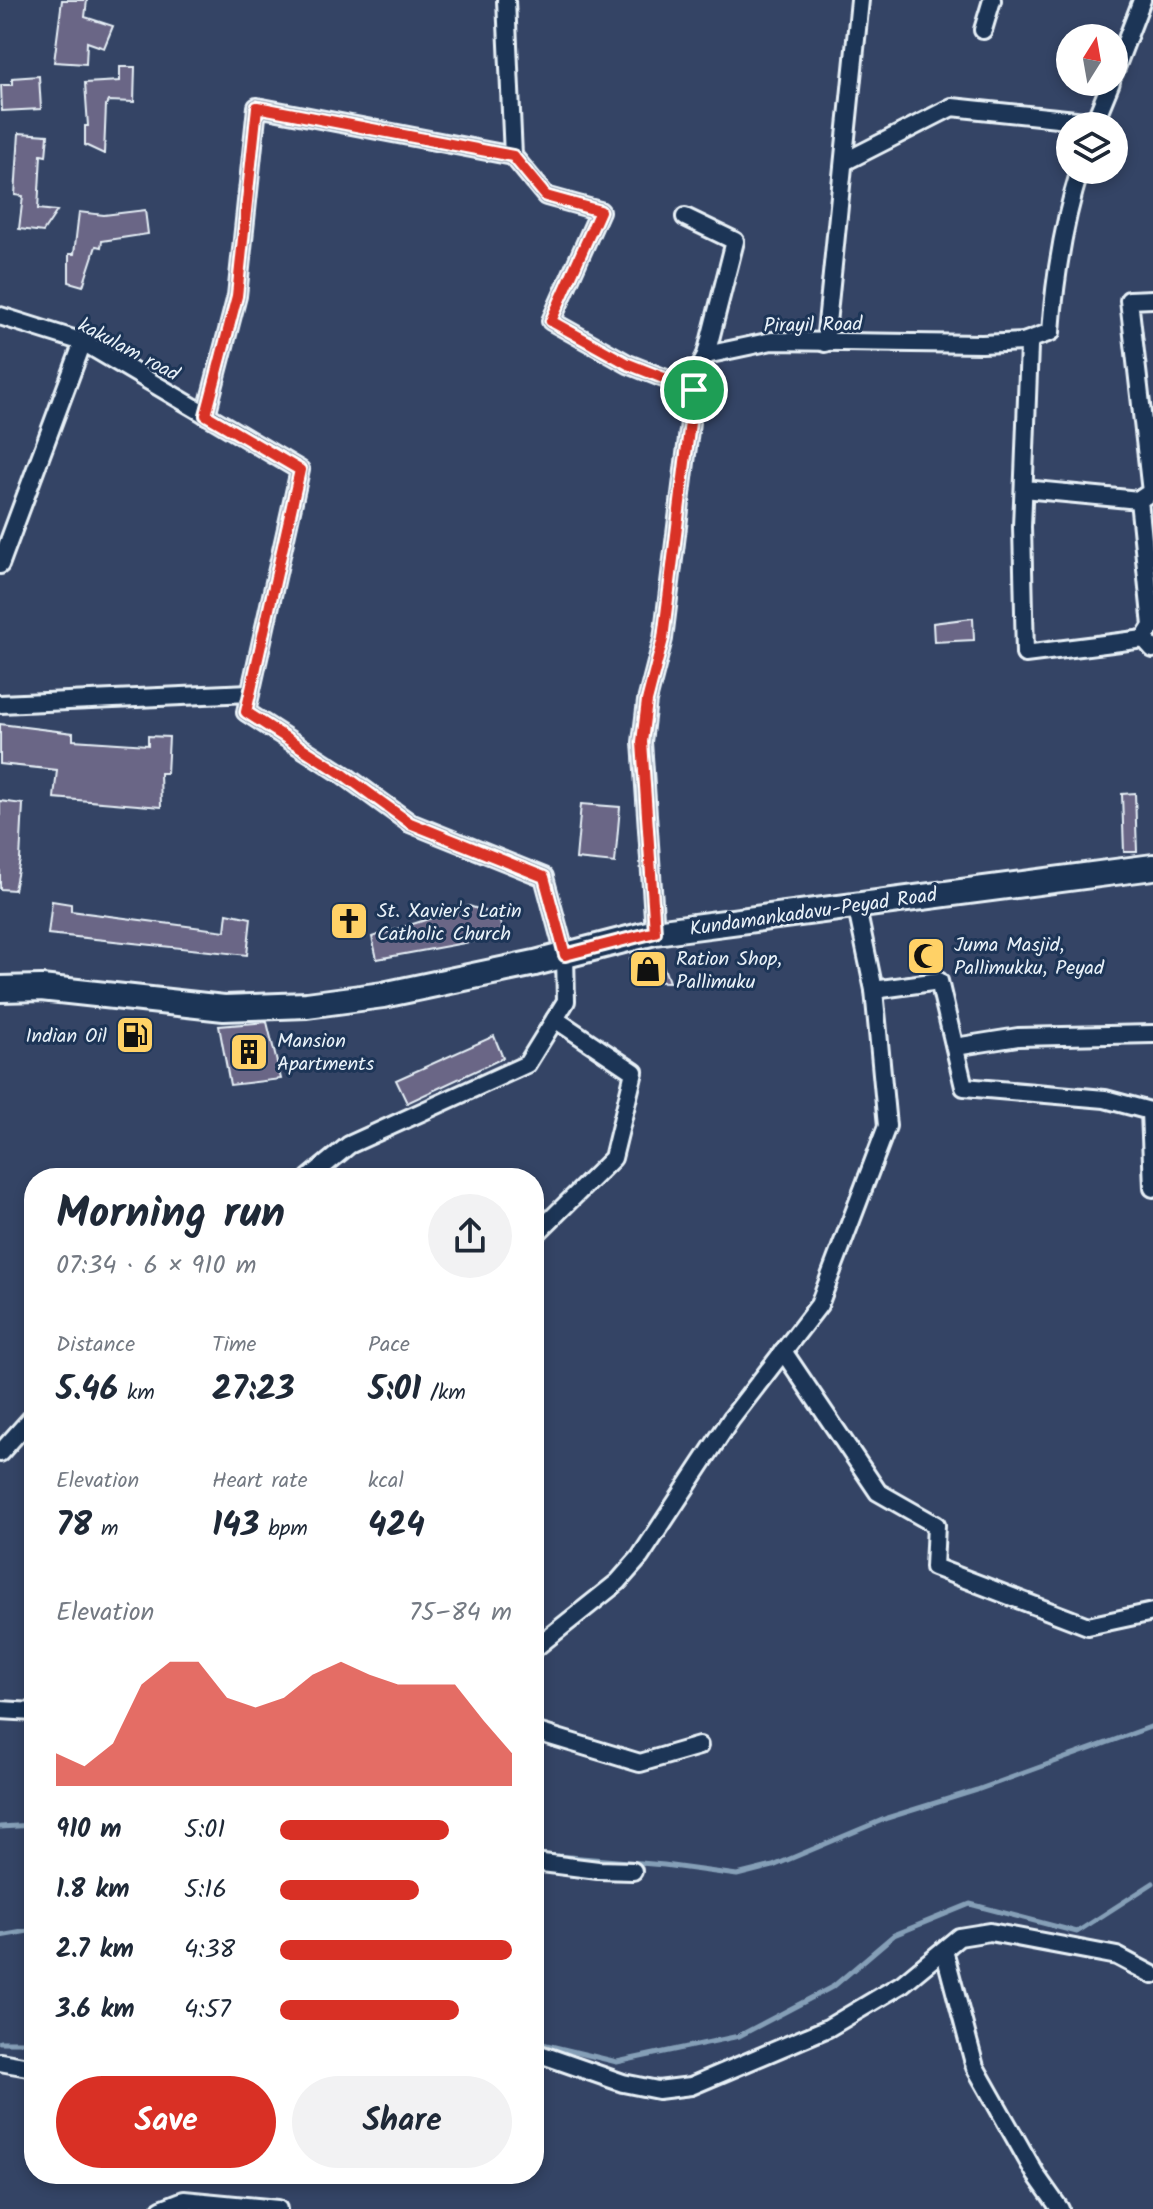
<!DOCTYPE html>
<meta charset="utf-8">
<style>
:root{--surface:#fff;--page:#f2f2f3;--text:#1f2937;--muted:#747a83;--accent:#d93025}
body{margin:0;font-family:Kalam,sans-serif;background:var(--page);color:var(--text);height:100vh;display:flex;flex-direction:column;font-size:30px;white-space:nowrap}
*{box-sizing:border-box;margin:0}
p{font-size:26px;color:var(--muted)}
.icon{flex:none;width:44px;height:44px;fill:none;stroke:currentColor;stroke-width:2;stroke-linecap:round;stroke-linejoin:round}
.map{position:relative;flex:1;overflow:hidden}
.details{position:absolute;left:24px;top:1168px;width:520px;height:1016px;display:flex;flex-direction:column;background:var(--surface);border-radius:32px;box-shadow:0 4px 12px #0003}
.details>*{flex:none}
.needle{width:52px;rotate:11deg}
.controls{position:absolute;left:1056px;top:24px;display:grid;gap:16px}
.controls a{display:grid;place-items:center;width:72px;height:72px;border-radius:50%;background:var(--surface);box-shadow:0 4px 12px #0003;font-size:40px}
.pin{position:absolute;display:grid;place-items:center;width:68px;height:68px;color:#fff;margin:-34px;border:4px solid #fff;border-radius:50%;box-shadow:0 2px 8px #0007}
.round{display:grid;place-items:center;flex:none;width:84px;height:84px;border-radius:42px;background:var(--page)}
.summary{display:flex;align-items:center;justify-content:space-between;height:136px;padding:0 32px}
h1{font-size:44px;font-weight:700;line-height:60px}
.stats{display:grid;grid-template-columns:repeat(3,1fr);gap:12px;height:136px;padding:8px 32px}
.stats div{display:grid;align-content:center}
.stats b{font-size:34px;font-weight:700}
.stats small{font-size:22px;font-weight:400}
.stats p{font-size:22px}
.chart{height:224px;padding:16px 32px}
.chart p{display:flex;justify-content:space-between}
.chart svg{width:100%;height:144px;margin-top:8px;fill:var(--accent);opacity:.7}
.primary-button{display:flex;gap:16px;margin-top:auto;padding:16px 32px}
.primary-button a{flex:1;height:92px;border-radius:48px;background:var(--accent);color:#fff;font-size:32px;font-weight:700;line-height:92px;text-align:center}
.primary-button a+a{background:var(--page);color:var(--text)}
ul{padding:0 32px;list-style:none;font-size:26px}
li{display:grid;grid-template-columns:128px 96px 1fr;align-items:center;height:60px}
li i{height:20px;border-radius:10px;background:var(--accent)}
.map>svg:first-child{display:block}
.lines{fill:none;stroke-linecap:round;stroke-linejoin:round}
.stream{stroke:#859fb7;stroke-width:5}
.building{fill:#6a6686;stroke:#e8f1f8;stroke-width:2}
.minor-casing{stroke:#e8f1f8;stroke-width:22}
.secondary-casing{stroke:#e8f1f8;stroke-width:30}
.minor{stroke:#1d3557;stroke-width:16}
.secondary{stroke:#1d3557;stroke-width:24}
.route-casing{stroke:#fff;stroke-width:16}
.route{stroke:#d93025;stroke-width:10}
.labels{text-anchor:middle;stroke-width:6;stroke-linejoin:round;paint-order:stroke}
.street-label{font-size:20px;fill:#e8f1f8;stroke:#1d3557}
.poi-label{font-size:20px;fill:#e8f1f8;stroke:#1d3557;text-anchor:start}
</style>
<div class="map">
<svg width="1153" height="2209" viewBox="0 0 1153 2209">
<rect width="100%" height="100%" fill="#344465"/>
<filter id="ink" filterUnits="userSpaceOnUse"><feTurbulence type="fractalNoise" baseFrequency=".0125" numOctaves="2"/><feDisplacementMap in="SourceGraphic" scale="16" xChannelSelector="R" yChannelSelector="G"/><feConvolveMatrix kernelMatrix="1 2 1 2 8 2 1 2 1" color-interpolation-filters="sRGB"/></filter>
<g filter="url(#ink)">
<g class="lines">
<g class="stream">
<polyline points="0,1827 34,1825"/>
<polyline points="534,1854 664,1865 737,1875 773,1866 887,1818 977,1790 1153,1726"/>
<polyline points="0,1936 34,1930"/>
<polyline points="0,2042 34,2042"/>
<polyline points="534,2042 617,2062 739,2036 834,1986 894,1935 970,1904 1077,1932 1153,1883"/>
</g>
</g>
<g class="building">
<polygon points="62,0 87,0 85,17 113,26 104,48 87,42 86,64 54,62"/>
<polygon points="120,67 135,67 134,102 108,101 106,105 104,154 85,145 85,126 88,126 85,83 120,81"/>
<polygon points="39,76 41,109 2,111 1,85 12,85 12,78"/>
<polygon points="19,133 48,135 46,156 41,155 38,209 57,211 43,232 19,229 23,196 15,195"/>
<polygon points="145,210 148,234 102,241 101,247 96,246 83,286 69,282 69,254 74,254 79,212 104,215"/>
<polygon points="973,618 974,640 934,642 933,623"/>
<polygon points="0,724 73,733 73,740 148,745 148,736 169,737 167,773 160,773 161,807 54,798 57,770 0,764"/>
<polygon points="1135,793 1137,852 1124,852 1122,794"/>
<polygon points="0,801 23,804 20,860 14,890 0,889"/>
<polygon points="581,804 620,807 615,863 576,859"/>
<polygon points="52,901 71,904 71,911 225,931 227,913 251,918 247,955 48,934"/>
<polygon points="469,906 499,916 503,936 377,959 372,937"/>
<polygon points="658,951 669,982 634,981 630,958"/>
<polygon points="267,1022 281,1079 230,1085 219,1026"/>
<polygon points="494,1036 503,1058 407,1103 396,1080"/>
</g>
<g class="lines">
<g class="minor-casing">
<g id="minor">
<polyline points="506,0 513,156"/>
<polyline points="983,30 992,0"/>
<polyline points="1114,73 1142,0"/>
<polyline points="1093,126 1111,82"/>
<polyline points="844,162 952,107 1095,122"/>
<polyline points="685,217 735,241 706,355"/>
<polyline points="0,316 83,342 300,470 246,712 344,775 410,823 544,877 565,955 566,1001 527,1064 349,1145 309,1178"/>
<polyline points="1023,342 1029,346 1022,527 1025,654 1144,639 1153,649"/>
<polyline points="825,343 860,0"/>
<polyline points="206,415 237,296 257,107 513,156 546,196 600,211 551,321 628,364 694,390"/>
<polyline points="1024,489 1139,500"/>
<polyline points="0,565 83,342"/>
<polyline points="1144,639 1152,626 1139,500 1151,492 1129,300 1153,299"/>
<polyline points="0,704 250,693"/>
<path d="M655 932 642 742 647 701 663 639 694 390 697 372 706 355 772 341 982 344 1023 342 1051 332C1055 276 1063 224 1080 170"/>
<polyline points="874,990 939,981 964,1087 1105,1099 1150,1111 1153,1188"/>
<polyline points="955,1047 1018,1037 1153,1034"/>
<polyline points="534,1236 613,1158 634,1072 555,1019"/>
<polyline points="783,1351 878,1492 936,1525 934,1567 1088,1626 1153,1612"/>
<polyline points="0,1453 34,1415"/>
<polyline points="534,1649 618,1582 640,1557 731,1419 819,1305 887,1126 874,990 856,904"/>
<polyline points="0,1710 34,1712"/>
<polyline points="534,1731 640,1763 699,1746"/>
<polyline points="534,1862 598,1870 633,1871"/>
<polyline points="944,1950 975,2067 1036,2175 1060,2209"/>
<polyline points="534,2052 623,2083 658,2090 691,2086 828,2028 902,1984 959,1937 990,1932 1117,1956 1153,1975"/>
<polyline points="0,2062 34,2068"/>
<polyline points="161,2209 184,2200 278,2209"/>
</g>
</g>
<g class="secondary-casing">
<polyline id="secondary" points="0,989 41,988 224,1008 307,1005 383,995 535,963 655,932 1153,867"/>
</g>
<use href="#minor" class="minor"/>
<use href="#secondary" class="secondary"/>
</g>
</g>
<g class="lines" filter="url(#ink)">
<g class="route-casing">
<polygon id="route" points="257,107 513,156 546,196 600,211 551,321 628,364 694,390 663,639 647,701 642,742 655,932 565,955 544,877 410,823 344,775 246,712 300,470 206,415 237,296"/>
</g>
<use href="#route" class="route"/>
</g>
<defs>
<g id="church-square" transform="scale(2)"><rect x="-9" y="-9" width="18" height="18" rx="4" fill="#ffd166" stroke="#1d3557"/><path d="M-1.2-6h2.4v3.5h3.3v2.4h-3.3V6h-2.4V-.1h-3.3v-2.4h3.3Z" fill="#111"/></g>
<g id="mosque-square" transform="scale(2)"><rect x="-9" y="-9" width="18" height="18" rx="4" fill="#ffd166" stroke="#1d3557"/><path d="M3.5-4.9A6 6 0 1 0 3.5 4.9A5 5 0 1 1 3.5-4.9Z" fill="#111"/></g>
<g id="shop-square" transform="scale(2)"><rect x="-9" y="-9" width="18" height="18" rx="4" fill="#ffd166" stroke="#1d3557"/><path d="M-5-2.5h2.3a2.7 3.5 0 0 1 5.4 0H5L5.5 6h-11ZM-1.5-2.5h3a1.5 2.3 0 0 0-3 0Z" fill="#111"/></g>
<g id="fuel-square" transform="scale(2)"><rect x="-9" y="-9" width="18" height="18" rx="4" fill="#ffd166" stroke="#1d3557"/><path d="M-5.5-6h7V0h2V4h1.3V-2.5L3-4.5l.8-.8L6-3V5H2.5V1h-1V6h-7ZM-4.2-4.7v3.2H.2V-4.7Z" fill="#111"/></g>
<g id="building-square" transform="scale(2)"><rect x="-9" y="-9" width="18" height="18" rx="4" fill="#ffd166" stroke="#1d3557"/><path d="M-4-6H4V6H1V3H-1V6H-4ZM-2.5-4.3h1.7v1.8h-1.7ZM.8-4.3h1.7v1.8H.8ZM-2.5-1h1.7V.8h-1.7ZM.8-1h1.7V.8H.8Z" fill="#111"/></g>
</defs>
<g fill-rule="evenodd">
<use href="#church-square" x="349" y="921"/>
<use href="#mosque-square" x="926" y="956"/>
<use href="#shop-square" x="648" y="969"/>
<use href="#fuel-square" x="135" y="1035"/>
<use href="#building-square" x="249" y="1052"/>
</g>
<g class="labels">
<g class="street-label">
<text transform="translate(813 324) rotate(-1)" y="7">Pirayil Road</text>
<text transform="translate(129 349) rotate(28)" y="7">kakulam road</text>
<text transform="translate(813 911) rotate(-8)" y="7">Kundamankadavu-Peyad Road</text>
</g>
<g class="poi-label">
<text x="377" y="917">St. Xavier's Latin<tspan x="377" dy="23">Catholic Church</tspan></text>
<text x="954" y="951">Juma Masjid,<tspan x="954" dy="23">Pallimukku, Peyad</tspan></text>
<text x="676" y="965">Ration Shop,<tspan x="676" dy="23">Pallimuku</tspan></text>
<text x="107" y="1042" text-anchor="end">Indian Oil</text>
<text x="277" y="1047">Mansion<tspan x="277" dy="23">Apartments</tspan></text>
</g>
</g>
</svg>
<div class="controls">
<a><svg class="needle" viewBox="-14 -14 28 28"><path d="M0-13l5 13h-10z" fill="#e53935"/><path d="M0 13l5-13h-10z" fill="#747a83"/></svg></a>
<a><svg class="icon" aria-label="layers" viewBox="0 0 24 24"><path d="M12 4l9 5-9 5-9-5zM3 14l9 5 9-5"/></svg></a>
</div>
<div class="pin" style="left:694px;top:390px;background:#1e9e55"><svg class="icon" aria-label="arrive" viewBox="0 0 24 24"><path d="M6 21V4h12l-3 4 3 4H6"/></svg></div>
<section class="details">
<div class="summary"><div><h1>Morning run</h1><p>07:34 · 6 × 910 m</p></div><a class="round"><svg class="icon" aria-label="share" viewBox="0 0 24 24"><path d="M12 15V3M7 8l5-5 5 5M5 13v7h14v-7"/></svg></a></div>
<div class="stats">
<div><p>Distance</p><b>5.46<small> km</small></b></div>
<div><p>Time</p><b>27:23</b></div>
<div><p>Pace</p><b>5:01<small> /km</small></b></div>
</div>
<div class="stats">
<div><p>Elevation</p><b>78<small> m</small></b></div>
<div><p>Heart rate</p><b>143<small> bpm</small></b></div>
<div><p>kcal</p><b>424</b></div>
</div>
<div class="chart"><p><span>Elevation</span>75–84 m</p>
<svg viewBox="0 0 160 44" preserveAspectRatio="none"><path d="M0 44V34L10 38L20 31L30 13L40 6L50 6L60 17L70 20L80 17L90 10L100 6L110 10L120 13L130 13L140 13L150 24L160 34V44z"/></svg>
</div>
<ul>
<li><b>910 m</b>5:01<i style="width:73%"></i></li>
<li><b>1.8 km</b>5:16<i style="width:60%"></i></li>
<li><b>2.7 km</b>4:38<i style="width:100%"></i></li>
<li><b>3.6 km</b>4:57<i style="width:77%"></i></li>
</ul>
<div class="primary-button"><a>Save</a><a>Share</a></div>
</section>
</div>
